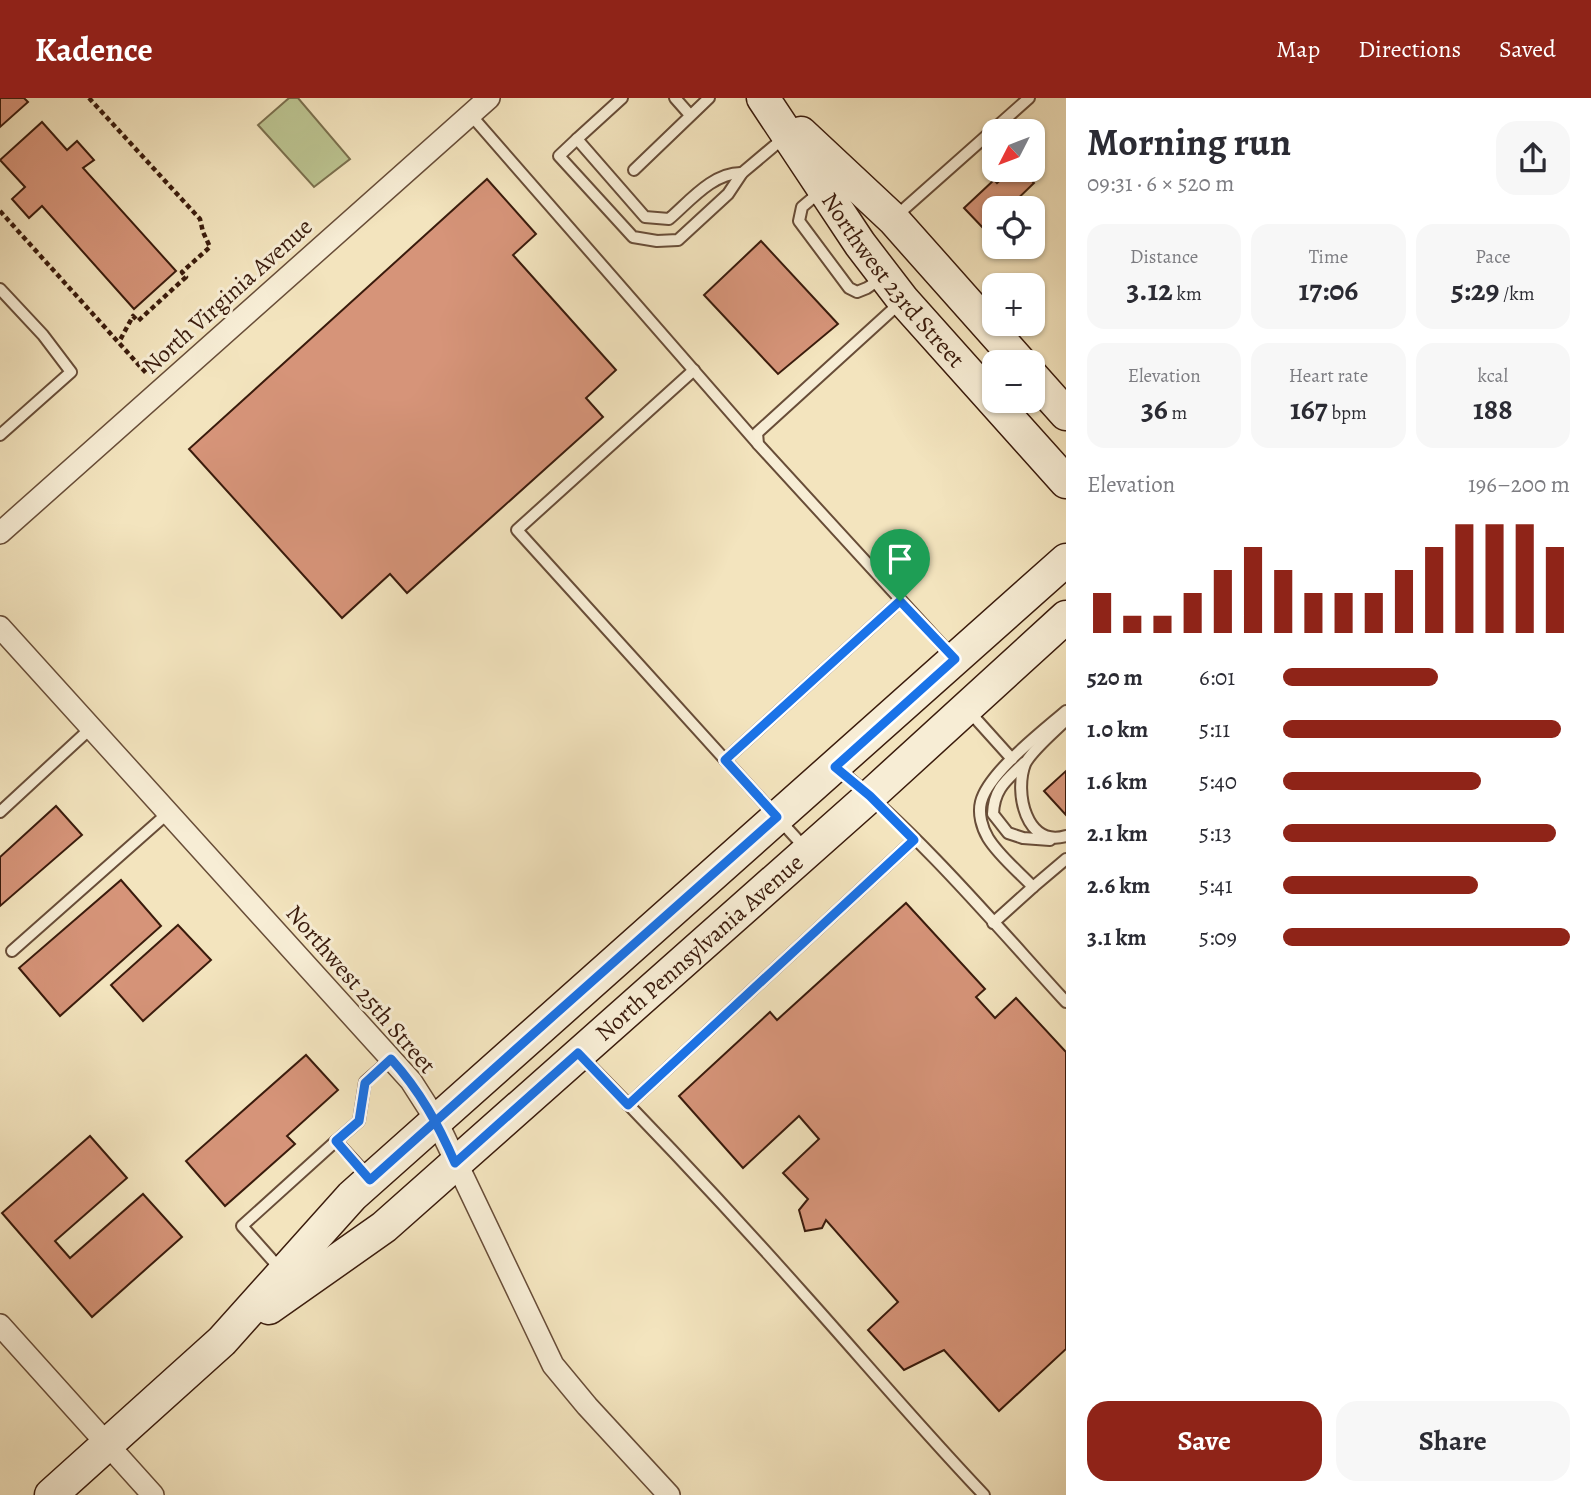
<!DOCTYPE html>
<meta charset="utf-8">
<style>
:root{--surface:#fff;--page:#f7f7f7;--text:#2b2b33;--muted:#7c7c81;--accent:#8f2418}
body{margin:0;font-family:Alegreya,serif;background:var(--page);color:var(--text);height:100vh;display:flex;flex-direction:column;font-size:26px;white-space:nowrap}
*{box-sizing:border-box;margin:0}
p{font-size:23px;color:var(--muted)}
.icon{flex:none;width:38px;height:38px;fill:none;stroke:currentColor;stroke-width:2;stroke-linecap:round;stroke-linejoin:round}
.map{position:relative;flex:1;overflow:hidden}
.side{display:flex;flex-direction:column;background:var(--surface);width:525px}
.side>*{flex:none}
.needle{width:46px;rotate:228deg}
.tools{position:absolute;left:982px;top:21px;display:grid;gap:14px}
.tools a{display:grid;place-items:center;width:63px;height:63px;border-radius:14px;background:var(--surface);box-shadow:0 2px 5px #0004;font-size:35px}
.pin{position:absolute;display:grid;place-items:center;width:60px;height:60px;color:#fff;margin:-72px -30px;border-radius:50% 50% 50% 0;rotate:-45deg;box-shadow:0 0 7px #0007}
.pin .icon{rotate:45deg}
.round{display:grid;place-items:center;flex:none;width:74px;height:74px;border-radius:21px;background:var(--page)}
.headline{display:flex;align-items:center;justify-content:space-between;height:119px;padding:0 21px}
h1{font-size:38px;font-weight:700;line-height:52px}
.metrics{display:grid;grid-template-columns:repeat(3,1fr);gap:10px;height:119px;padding:7px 21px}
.metrics div{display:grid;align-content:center;border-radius:18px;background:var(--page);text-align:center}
.metrics b{font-size:30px;font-weight:700}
.metrics small{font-size:19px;font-weight:400}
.metrics p{font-size:19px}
.chart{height:196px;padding:14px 21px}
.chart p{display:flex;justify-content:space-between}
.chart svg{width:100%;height:126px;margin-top:7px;stroke:var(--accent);stroke-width:6}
.primary-button{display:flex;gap:14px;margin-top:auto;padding:14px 21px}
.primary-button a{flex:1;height:80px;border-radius:21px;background:var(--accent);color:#fff;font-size:28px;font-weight:700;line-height:80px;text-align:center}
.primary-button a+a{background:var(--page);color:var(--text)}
ul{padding:0 21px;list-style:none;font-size:23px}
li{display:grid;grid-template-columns:112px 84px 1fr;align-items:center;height:52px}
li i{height:18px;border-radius:9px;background:var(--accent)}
header{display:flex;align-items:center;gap:42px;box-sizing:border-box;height:98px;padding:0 35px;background:var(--accent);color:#fff}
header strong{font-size:33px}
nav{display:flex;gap:38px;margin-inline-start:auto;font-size:24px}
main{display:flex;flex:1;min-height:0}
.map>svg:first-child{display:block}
.green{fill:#bcc491;stroke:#7b704e;stroke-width:2}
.building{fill:#d69479;stroke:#3a1b0c;stroke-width:2}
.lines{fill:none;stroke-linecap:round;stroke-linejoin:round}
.service-casing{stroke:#684d38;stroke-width:14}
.minor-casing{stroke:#684d38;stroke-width:24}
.secondary-casing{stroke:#3a1b0c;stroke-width:35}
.path{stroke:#3a1b0c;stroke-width:4.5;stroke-dasharray:5 3.5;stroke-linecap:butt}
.service{stroke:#f7edd5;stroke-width:10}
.minor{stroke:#f7edd5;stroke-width:21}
.secondary{stroke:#f7edd5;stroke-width:32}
.route-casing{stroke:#fff;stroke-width:14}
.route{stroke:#1a73e8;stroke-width:9}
.labels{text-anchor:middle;stroke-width:6;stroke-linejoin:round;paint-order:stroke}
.street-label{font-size:24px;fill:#3a1b0c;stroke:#f7edd5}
</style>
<header>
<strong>Kadence</strong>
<nav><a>Map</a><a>Directions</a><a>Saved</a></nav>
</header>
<main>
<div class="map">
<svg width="1066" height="1397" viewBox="0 0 1066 1397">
<rect width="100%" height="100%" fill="#f3e4be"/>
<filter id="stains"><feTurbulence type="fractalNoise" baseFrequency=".00286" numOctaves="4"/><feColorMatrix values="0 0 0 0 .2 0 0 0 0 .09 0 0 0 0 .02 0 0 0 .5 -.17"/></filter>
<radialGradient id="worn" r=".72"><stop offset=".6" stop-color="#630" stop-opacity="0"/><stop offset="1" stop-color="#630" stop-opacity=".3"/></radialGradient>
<polygon class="green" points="289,0 298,0 350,61 314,89 258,27"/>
<g class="building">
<polygon points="0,0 24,0 28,4 0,29"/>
<polygon points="42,24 67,52 77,43 94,62 83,70 176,173 134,211 42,108 29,120 12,101 25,89 0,62"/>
<polygon points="1011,72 1021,72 1034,85 1008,110 994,110 994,123 985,132 964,110 994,82 997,85"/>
<polygon points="487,81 536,136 513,157 616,272 586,300 603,319 407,495 390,476 342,520 189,351"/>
<polygon points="761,143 838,226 778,276 704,197"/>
<polygon points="1066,673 1066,717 1044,693"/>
<polygon points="56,708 82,737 0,808 0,759"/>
<polygon points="121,782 161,828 60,918 19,870"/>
<polygon points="906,805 985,891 976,899 995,920 1016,900 1066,954 1066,1251 999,1313 944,1252 904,1272 868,1232 898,1204 826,1122 822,1130 805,1133 799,1112 808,1101 783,1075 819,1041 799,1018 743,1070 679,998 770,914 777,922"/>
<polygon points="178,827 211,862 143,923 111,887"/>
<polygon points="306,957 338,992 287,1038 295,1046 225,1108 186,1063"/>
<polygon points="90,1038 127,1080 55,1143 70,1160 143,1096 182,1139 92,1219 2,1115"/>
</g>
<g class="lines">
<g class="service-casing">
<g id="service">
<path d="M622 0 577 41 645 119 669 121C689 104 713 74 742 75"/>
<polyline points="675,0 690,17"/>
<polyline points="470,16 758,346"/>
<polyline points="577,41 559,58 633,139 657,143 678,142 728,96 742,75 786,38"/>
<polyline points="634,72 709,0"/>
<polyline points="821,93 802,109 799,123 849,190 857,194 867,190 883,179"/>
<polyline points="895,119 1029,0"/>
<polyline points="0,191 43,237 71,274 0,337"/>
<polyline points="901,204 757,335 758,346 953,559"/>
<polyline points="694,272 517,432 805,750"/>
<polyline points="967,611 1012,661"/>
<path d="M1066 613C1043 633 988 675 981 704 978 716 982 730 988 740 999 758 1019 774 1033 789L1066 761"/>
<path d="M1066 622C1055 633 1031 653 1025 666 1014 694 1026 750 1066 738"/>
<polyline points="725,662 900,503"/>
<path d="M1024 665C1007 682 994 690 993 716L1008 735 1023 740 1050 742"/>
<path d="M838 671C922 739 993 824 1066 904"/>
<polyline points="0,714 91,630"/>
<polyline points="993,825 1033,789"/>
<polyline points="12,853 168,715"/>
<path d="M580 957C656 1034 730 1113 802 1194 863 1262 921 1331 984 1397"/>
<polyline points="628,1007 914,742"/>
<polyline points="336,1043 359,1023 365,984 391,961"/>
<polyline points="282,1173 242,1128 336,1043 369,1079"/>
</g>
</g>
<g class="minor-casing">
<g id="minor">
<polyline points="0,435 489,0"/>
<polyline points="0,529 411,983 436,1022 553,1267 587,1308 669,1397"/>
<polyline points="0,1227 153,1397"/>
</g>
</g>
<g class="secondary-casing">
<g id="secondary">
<path id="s1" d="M763 0 860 146 903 202 1066 384"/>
<polyline points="801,35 893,121 1020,264"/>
<polyline points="1032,278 1066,316"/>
<path id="s2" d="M269 1210 384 1129 870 698 1066 519"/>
<polyline points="51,1397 222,1243 352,1098 1066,462"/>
</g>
</g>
<g class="path">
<polyline points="89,0 200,121 203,134 210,149 182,174 186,179 138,223 133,218 119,244"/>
<polyline points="0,113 147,276"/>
</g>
<use href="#service" class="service"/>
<use href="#minor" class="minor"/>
<use href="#secondary" class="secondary"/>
</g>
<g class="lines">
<g class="route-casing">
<path id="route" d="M900 503 725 662 777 719C641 840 505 960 370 1082L336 1043 359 1023 365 985 391 961C420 993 438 1026 455 1065L578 955 628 1007 914 742 870 698 835 669 955 561 900 503"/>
</g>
<use href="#route" class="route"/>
</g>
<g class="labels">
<g class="street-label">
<text dy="8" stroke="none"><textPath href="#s1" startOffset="224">Northwest 23rd Street</textPath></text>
<text transform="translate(227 198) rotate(-42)" y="8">North Virginia Avenue</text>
<text dy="8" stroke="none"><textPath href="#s2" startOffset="562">North Pennsylvania Avenue</textPath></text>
<text transform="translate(361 891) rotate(49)" y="8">Northwest 25th Street</text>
</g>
</g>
<rect width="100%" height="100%" filter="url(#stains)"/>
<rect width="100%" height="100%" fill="url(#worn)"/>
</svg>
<div class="tools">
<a><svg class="needle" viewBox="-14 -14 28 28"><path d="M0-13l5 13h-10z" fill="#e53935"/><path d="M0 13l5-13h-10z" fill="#7c7c81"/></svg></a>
<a><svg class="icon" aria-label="locate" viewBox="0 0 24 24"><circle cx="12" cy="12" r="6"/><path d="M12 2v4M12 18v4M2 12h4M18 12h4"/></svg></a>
<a>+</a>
<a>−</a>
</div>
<div class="pin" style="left:900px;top:503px;background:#1e9e55"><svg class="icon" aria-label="arrive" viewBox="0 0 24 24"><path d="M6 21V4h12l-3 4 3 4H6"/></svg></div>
</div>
<section class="side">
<div class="headline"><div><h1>Morning run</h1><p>09:31 · 6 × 520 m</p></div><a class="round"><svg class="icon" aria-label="share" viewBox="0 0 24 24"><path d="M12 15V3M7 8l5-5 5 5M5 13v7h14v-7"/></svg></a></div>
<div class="metrics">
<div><p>Distance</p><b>3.12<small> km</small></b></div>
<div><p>Time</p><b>17:06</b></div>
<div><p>Pace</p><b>5:29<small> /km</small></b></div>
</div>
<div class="metrics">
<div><p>Elevation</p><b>36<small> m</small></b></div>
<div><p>Heart rate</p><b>167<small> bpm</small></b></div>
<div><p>kcal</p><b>188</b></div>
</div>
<div class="chart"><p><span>Elevation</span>196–200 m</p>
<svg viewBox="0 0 160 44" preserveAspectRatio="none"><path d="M5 44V30M15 44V38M25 44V38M35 44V30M45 44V22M55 44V14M65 44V22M75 44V30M85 44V30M95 44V30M105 44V22M115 44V14M125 44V6M135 44V6M145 44V6M155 44V14"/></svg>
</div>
<ul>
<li><b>520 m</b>6:01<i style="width:54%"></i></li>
<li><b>1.0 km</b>5:11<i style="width:97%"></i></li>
<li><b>1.6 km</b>5:40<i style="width:69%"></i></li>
<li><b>2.1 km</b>5:13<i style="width:95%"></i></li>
<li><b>2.6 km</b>5:41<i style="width:68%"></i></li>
<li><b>3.1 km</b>5:09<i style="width:100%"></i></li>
</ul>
<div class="primary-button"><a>Save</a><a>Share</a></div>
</section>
</main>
